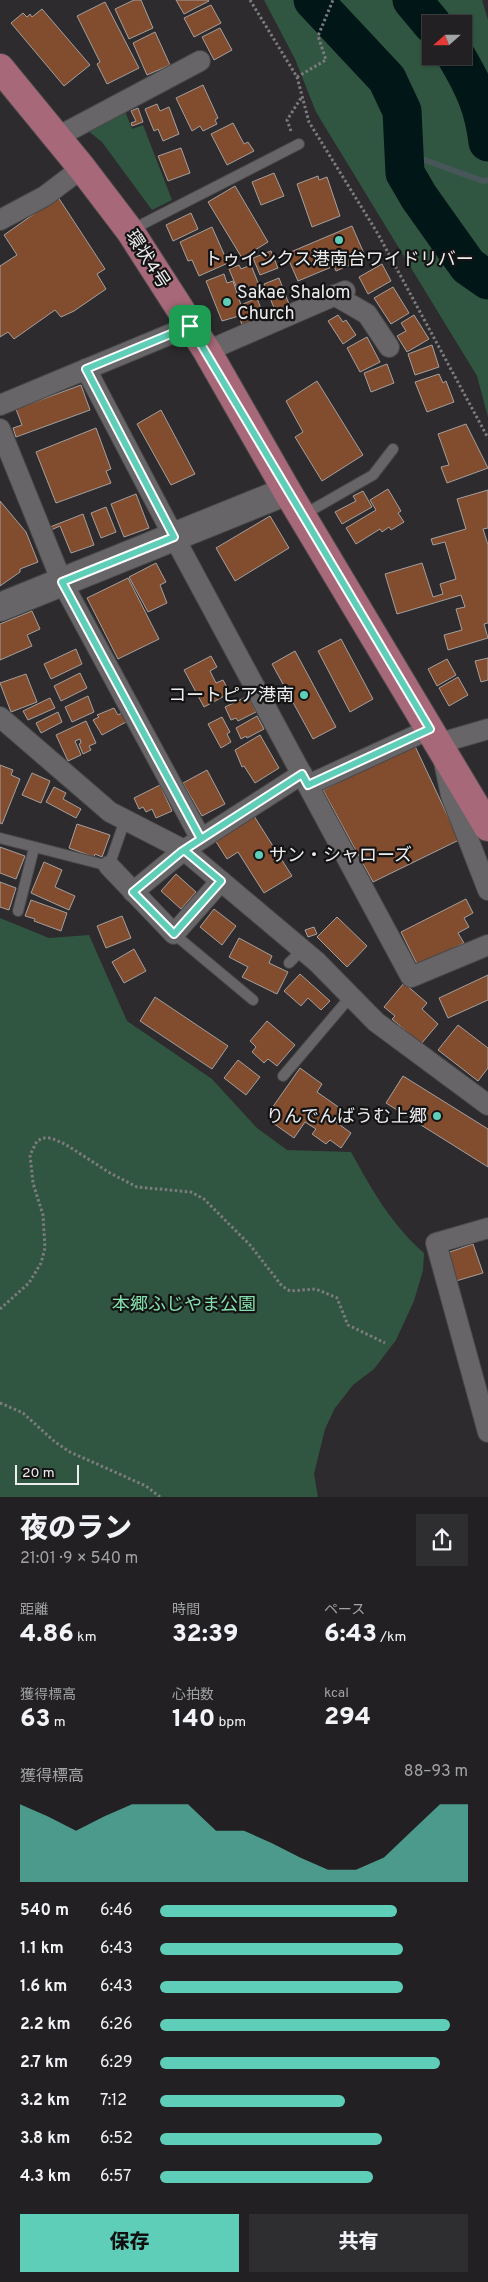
<!DOCTYPE html>
<html lang="ja">
<meta charset="utf-8">
<style>
:root{--surface:#222022;--page:#2e2d2f;--text:#f1f3f6;--muted:#a2a3a5;--line:#3f3e40;--accent:#5eceb8}
body{margin:0;font-family:Overpass,"Noto Sans JP",sans-serif;background:var(--page);color:var(--text);height:100vh;display:flex;flex-direction:column;font-size:19px;white-space:nowrap}
*{box-sizing:border-box;margin:0}
p{font-size:16px;color:var(--muted)}
.icon{flex:none;width:28px;height:28px;fill:none;stroke:currentColor;stroke-width:2;stroke-linecap:round;stroke-linejoin:round}
.map{position:relative;height:1497px;overflow:hidden}
.side{display:flex;flex-direction:column;background:var(--surface);flex:1}
.side>*{flex:none}
.needle{width:32px;rotate:249deg}
.buttons{position:absolute;left:422px;top:15px;display:grid;gap:10px}
.buttons a{display:grid;place-items:center;width:50px;height:50px;border-radius:0px;background:var(--surface);box-shadow:0 1px 4px #0004,0 0 0 1px var(--line);font-size:25px}
.scale{position:absolute;left:15px;bottom:12px;width:64px;box-sizing:border-box;padding-left:5px;border:2px solid #edecee;border-top:0;font-size:14px;line-height:18px;white-space:nowrap;color:#edecee;-webkit-text-stroke:4px #151415;paint-order:stroke}
.pin{position:absolute;display:grid;place-items:center;width:42px;height:42px;color:#fff;margin:-21px;border-radius:10px;box-shadow:0 2px 8px #0006}
.round{display:grid;place-items:center;flex:none;width:52px;height:52px;border-radius:0px;background:var(--page)}
.head{display:flex;align-items:center;justify-content:space-between;height:85px;padding:0 20px}
h1{font-size:28px;font-weight:800;line-height:38px}
.figures{display:grid;grid-template-columns:repeat(3,1fr);gap:8px;height:85px;padding:5px 20px}
.figures div{display:grid;align-content:center}
.figures b{font-size:25px;font-weight:800}
.figures small{font-size:14px;font-weight:400}
.figures p{font-size:14px}
.chart{height:140px;padding:10px 20px}
.chart p{display:flex;justify-content:space-between}
.chart svg{width:100%;height:90px;margin-top:5px;fill:var(--accent);opacity:.7}
.button{display:flex;gap:10px;margin-top:auto;padding:10px 20px}
.button a{flex:1;height:58px;border-radius:0px;background:var(--accent);color:#111;font-size:20px;font-weight:800;line-height:58px;text-align:center}
.button a+a{background:var(--page);color:var(--text)}
ul{padding:0 20px;list-style:none;font-size:16px}
li{display:grid;grid-template-columns:80px 60px 1fr;align-items:center;height:38px}
li i{height:12px;border-radius:6px;background:var(--accent)}
.map>svg:first-child{display:block}
.green{fill:#305641;fill-rule:evenodd}
.lines{fill:none;stroke-linecap:round;stroke-linejoin:round}
.stream{stroke:#475658;stroke-width:6}
.river{stroke:#001617;stroke-width:39}
.building{fill:#824c2f;stroke:#a3a09f}
.lane-casing{stroke:#494849;stroke-width:12}
.street-casing{stroke:#494849;stroke-width:22}
.secondary-casing{stroke:#494849;stroke-width:30}
.primary-casing{stroke:#494849;stroke-width:30}
.path{stroke:#7c7b7d;stroke-width:3;stroke-dasharray:2.5 2.5;stroke-linecap:butt}
.lane{stroke:#676567;stroke-width:10}
.street{stroke:#676567;stroke-width:20}
.secondary{stroke:#676567;stroke-width:28}
.primary{stroke:#a7697a;stroke-width:28}
.route-casing{stroke:#fff;stroke-width:10}
.route{stroke:#5eceb8;stroke-width:6}
.poi-dot{fill:#5eceb8;stroke:#151415;stroke-width:2}
.labels{text-anchor:middle;stroke-width:4.5;stroke-linejoin:round;paint-order:stroke}
.street-label{font-size:18px;fill:#edecee;stroke:#151415}
.poi-label{font-size:18px;fill:#edecee;stroke:#151415;text-anchor:start}
.park-label{font-size:18px;fill:#83e0ad;stroke:#151415}
</style>
<div class="map">
<svg width="488" height="1497" viewBox="0 0 488 1497">
<rect width="100%" height="100%" fill="#2d2b2d"/>
<g class="green">
<path d="M264 0H482L488 20V417L477 376 316 112 295 59ZM431 24H464V56H431Z"/>
<polygon points="125,111 132,129 143,125 172,200 152,210 102,142 87,130"/>
<path d="M0 918 49 938 89 935 127 1021 212 1079 257 1128 287 1150 351 1152C372 1190 391 1224 424 1253L423 1270 414 1301 396 1340 374 1369 353 1385 335 1408 325 1429 314 1474 318 1497H0Z"/>
</g>
<g class="lines">
<polyline class="stream" points="405,153 483,181 488,180"/>
<g class="river">
<polyline points="313,0 387,79 402,111 405,173 419,197 468,266 488,280"/>
<polyline points="412,0 432,24"/>
<path d="M456 56C474 86 484 108 488 142"/>
</g>
</g>
<g class="building">
<polygon points="134,0 141,0 153,28 129,39 115,9"/>
<polygon points="176,0 208,0 209,1 184,14"/>
<polygon points="105,2 139,68 107,84 97,64 100,62 77,16"/>
<polygon points="211,5 221,23 194,37 184,18"/>
<polygon points="42,9 90,65 64,86 11,23 23,13 27,17 30,14 32,17"/>
<polygon points="220,28 232,50 214,60 202,37"/>
<polygon points="155,32 170,65 147,75 133,43"/>
<polygon points="203,85 218,118 215,120 217,124 203,131 200,126 192,131 176,98"/>
<polygon points="157,104 160,111 169,107 179,134 163,141 158,129 154,131 145,109"/>
<polygon points="138,108 143,122 132,126 131,123 136,121 131,111"/>
<polygon points="233,123 244,144 248,142 254,151 227,165 211,134"/>
<polygon points="181,148 190,173 168,181 158,156"/>
<polygon points="274,173 284,196 261,205 252,182"/>
<polygon points="318,176 319,180 327,177 340,216 312,227 297,184"/>
<polygon points="235,186 268,242 242,258 208,202"/>
<polygon points="58,197 105,269 97,274 106,289 74,311 61,317 55,310 14,339 8,332 0,337 0,266 17,255 4,235"/>
<polygon points="191,213 198,229 173,241 166,225"/>
<polygon points="352,226 366,258 336,271 334,266 298,281 286,254"/>
<polygon points="212,227 228,263 199,276 192,260 188,261 180,242"/>
<polygon points="271,251 278,268 260,275 253,258"/>
<polygon points="382,264 391,281 368,294 359,277"/>
<polygon points="239,265 241,269 251,265 259,285 255,287 257,291 241,298 229,269"/>
<polygon points="224,274 227,283 233,281 241,305 257,298 264,317 242,325 239,316 222,321 206,281"/>
<polygon points="279,278 289,304 275,310 264,284"/>
<polygon points="393,287 409,313 391,324 374,298"/>
<polygon points="338,315 343,322 346,320 356,335 343,344 328,321"/>
<polygon points="414,315 429,339 407,352 397,336 406,331 401,323"/>
<polygon points="367,337 380,362 360,372 347,348"/>
<polygon points="432,345 439,367 415,375 408,354"/>
<polygon points="387,364 394,383 371,392 364,373"/>
<polygon points="439,374 443,383 446,381 454,402 427,412 415,382"/>
<polygon points="317,381 363,455 322,481 295,437 303,432 286,401"/>
<polygon points="81,385 90,410 16,437 13,428 22,425 16,409"/>
<polygon points="161,410 195,474 171,485 137,424"/>
<polygon points="466,424 488,468 447,483 441,467 449,465 438,434"/>
<polygon points="96,428 111,469 106,471 111,483 56,503 36,452"/>
<polygon points="388,489 401,511 398,513 404,522 391,530 389,527 382,532 380,529 356,544 346,528 376,510 370,500"/>
<polygon points="488,490 488,528 483,529 488,545 488,623 484,624 488,638 448,650 444,635 462,630 456,609 465,607 461,595 397,614 385,574 422,563 433,597 443,594 440,584 456,579 445,542 433,545 431,539 466,529 457,499"/>
<polygon points="363,491 372,507 342,524 335,512 356,501 353,496"/>
<polygon points="136,494 149,528 124,537 111,504"/>
<polygon points="0,501 26,532 38,562 20,569 20,572 0,586"/>
<polygon points="106,507 116,532 101,538 91,513"/>
<polygon points="83,514 94,545 71,553 60,526 51,530 50,527"/>
<polygon points="270,516 289,548 235,581 216,548"/>
<polygon points="156,563 166,582 160,585 167,603 148,612 129,577"/>
<polygon points="128,578 159,639 118,659 87,598"/>
<polygon points="32,611 40,629 27,635 32,646 0,660 0,624"/>
<polygon points="341,639 373,699 350,712 318,651"/>
<polygon points="76,649 82,664 51,679 44,664"/>
<polygon points="295,651 336,727 313,739 272,664"/>
<polygon points="211,656 217,667 210,671 216,683 223,680 230,693 204,707 184,670"/>
<polygon points="488,658 488,680 481,682 475,661"/>
<polygon points="447,659 456,675 437,686 428,669"/>
<polygon points="80,673 87,688 61,701 54,686"/>
<polygon points="26,674 37,702 11,712 0,683"/>
<polygon points="458,677 468,695 449,706 439,688"/>
<polygon points="88,696 94,712 72,722 65,707"/>
<polygon points="248,696 256,712 238,721 236,718 231,720 225,707"/>
<polygon points="50,698 55,708 28,720 23,711"/>
<polygon points="114,708 118,715 123,712 128,721 102,735 93,720 99,717 97,715"/>
<polygon points="58,712 62,722 41,733 36,723"/>
<polygon points="257,716 264,729 247,738 246,736 241,739 236,728"/>
<polygon points="222,717 230,732 227,734 231,742 221,748 208,724"/>
<polygon points="86,721 96,743 89,746 91,750 83,754 79,744 81,743 80,739 75,741 81,755 68,761 56,735"/>
<polygon points="260,735 279,768 255,783 244,766 242,767 235,750"/>
<polygon points="414,744 459,840 373,882 323,790"/>
<polygon points="0,765 13,770 11,775 20,779 2,824 0,823"/>
<polygon points="207,770 225,804 202,816 183,783"/>
<polygon points="32,773 50,781 41,803 22,795"/>
<polygon points="160,785 172,811 156,818 152,809 146,812 143,807 139,809 134,798"/>
<polygon points="54,787 66,793 63,799 81,809 76,818 46,802"/>
<polygon points="254,816 292,876 264,893 238,852 227,859 215,840"/>
<polygon points="77,824 110,835 102,857 95,854 94,857 69,848"/>
<polygon points="0,847 25,856 16,879 0,873"/>
<polygon points="44,862 62,870 55,887 75,896 69,910 31,893"/>
<polygon points="176,874 196,892 181,909 161,891"/>
<polygon points="0,882 16,888 9,910 0,907"/>
<polygon points="466,899 473,913 464,918 469,927 458,933 464,943 418,966 401,932"/>
<polygon points="31,900 67,913 61,931 34,921 35,919 25,916"/>
<polygon points="214,909 236,926 222,945 200,927"/>
<polygon points="122,916 131,938 106,948 97,926"/>
<polygon points="337,917 367,946 347,967 317,937"/>
<polygon points="314,927 317,934 308,937 305,930"/>
<polygon points="239,938 272,956 269,963 288,972 277,994 242,977 248,967 229,957"/>
<polygon points="134,949 146,971 124,983 112,962"/>
<polygon points="300,974 330,1001 321,1010 308,998 301,1006 284,991"/>
<polygon points="488,975 488,1000 448,1018 439,998"/>
<polygon points="404,983 427,1003 422,1009 438,1024 421,1044 392,1019 395,1016 384,1007"/>
<polygon points="155,997 228,1046 212,1069 140,1021"/>
<polygon points="267,1021 295,1045 277,1066 268,1059 264,1063 252,1052 256,1047 250,1041"/>
<polygon points="458,1025 488,1048 488,1068 478,1081 438,1050"/>
<polygon points="238,1060 260,1077 246,1095 224,1078"/>
<polygon points="300,1068 322,1084 317,1092 344,1111 336,1122 351,1133 341,1148 330,1140 326,1144 312,1134 316,1129 305,1122 294,1138 273,1123 280,1113 272,1108"/>
<polygon points="403,1076 488,1129 488,1167 386,1103"/>
<polygon points="473,1244 483,1273 456,1281 447,1253"/>
</g>
<g class="lines">
<g class="lane-casing">
<g id="lane">
<polyline points="131,230 299,144"/>
<polyline points="303,515 373,475 393,449"/>
<polyline points="0,838 109,866 125,820"/>
<polyline points="18,911 34,848"/>
<polyline points="174,934 253,1000"/>
<polyline points="289,963 302,950"/>
<polyline points="283,1076 351,996"/>
</g>
</g>
<g class="street-casing">
<g id="street">
<polyline points="57,137 200,61"/>
<polyline points="0,220 45,196 82,168"/>
<polyline points="334,295 367,314 389,347"/>
<polyline points="207,351 345,291"/>
<polyline points="86,369 174,537 411,977 488,945"/>
<polyline points="0,405 190,326"/>
<polyline points="0,429 62,582 201,839"/>
<polyline points="0,717 110,812 184,850 317,962 376,1022 488,1105"/>
<polyline points="488,729 440,743 451,795 488,890"/>
<polyline points="308,785 430,729"/>
<polyline points="109,866 174,934 221,881"/>
<polyline points="133,892 184,850 302,774"/>
<polyline points="488,1228 436,1243 488,1432"/>
</g>
</g>
<g class="secondary-casing">
<polyline id="secondary" points="0,607 287,491"/>
</g>
<g class="primary-casing">
<polyline id="primary" points="0,68 82,168 130,231 207,351 287,491 488,827"/>
</g>
<g class="path">
<polyline points="250,0 297,77 309,122 378,234 488,438"/>
<polyline points="297,77 326,60 318,36 333,0"/>
<polyline points="291,131 287,120 301,98"/>
<polyline points="0,1309 29,1283 41,1263 45,1248 43,1215 33,1183 30,1155 37,1141 43,1138 51,1138 65,1144 110,1173 137,1187 191,1192 204,1199 250,1245 282,1286 290,1291 316,1289 337,1298 348,1325 385,1343"/>
<polyline points="0,1403 23,1413 55,1442 70,1452 146,1486 160,1497"/>
</g>
<use href="#lane" class="lane"/>
<use href="#street" class="street"/>
<use href="#secondary" class="secondary"/>
<use href="#primary" class="primary"/>
</g>
<g class="lines">
<g class="route-casing">
<polyline id="route" points="190,326 86,369 174,537 62,582 201,839 184,850 221,881 174,934 133,892 181,852 201,839 302,774 308,785 430,729 190,326"/>
</g>
<use href="#route" class="route"/>
</g>
<g class="poi-dot">
<circle cx="339" cy="240" r="5"/>
<circle cx="227" cy="302" r="5"/>
<circle cx="304" cy="695" r="5"/>
<circle cx="259" cy="855" r="5"/>
<circle cx="437" cy="1116" r="5"/>
</g>
<g class="labels">
<g class="street-label">
<text transform="translate(148 259) rotate(57)" y="6">環状4号</text>
</g>
<g class="poi-label">
<text x="339" y="265" text-anchor="middle">トゥインクス港南台ワイドリバー</text>
<text x="237" y="298">Sakae Shalom<tspan x="237" dy="21">Church</tspan></text>
<text x="294" y="701" text-anchor="end">コートピア港南</text>
<text x="269" y="861">サン・シャローズ</text>
<text x="427" y="1122" text-anchor="end">りんでんばうむ上郷</text>
</g>
<g class="park-label">
<text x="184" y="1310">本郷ふじやま公園</text>
</g>
</g>
</svg>
<div class="buttons">
<a><svg class="needle" viewBox="-14 -14 28 28"><path d="M0-13l5 13h-10z" fill="#e53935"/><path d="M0 13l5-13h-10z" fill="#a2a3a5"/></svg></a>
</div>
<div class="scale">20 m</div>
<div class="pin" style="left:190px;top:326px;background:#1e9e55"><svg class="icon" aria-label="arrive" viewBox="0 0 24 24"><path d="M6 21V4h12l-3 4 3 4H6"/></svg></div>
</div>
<section class="side">
<div class="head"><div><h1>夜のラン</h1><p>21:01 · 9 × 540 m</p></div><a class="round"><svg class="icon" aria-label="share" viewBox="0 0 24 24"><path d="M12 15V3M7 8l5-5 5 5M5 13v7h14v-7"/></svg></a></div>
<div class="figures">
<div><p>距離</p><b>4.86<small> km</small></b></div>
<div><p>時間</p><b>32:39</b></div>
<div><p>ペース</p><b>6:43<small> /km</small></b></div>
</div>
<div class="figures">
<div><p>獲得標高</p><b>63<small> m</small></b></div>
<div><p>心拍数</p><b>140<small> bpm</small></b></div>
<div><p>kcal</p><b>294</b></div>
</div>
<div class="chart"><p><span>獲得標高</span>88–93 m</p>
<svg viewBox="0 0 160 44" preserveAspectRatio="none"><path d="M0 44V6L10 12L20 19L30 12L40 6L50 6L60 6L70 19L80 19L90 25L100 32L110 38L120 38L130 32L140 19L150 6L160 6V44z"/></svg>
</div>
<ul>
<li><b>540 m</b>6:46<i style="width:77%"></i></li>
<li><b>1.1 km</b>6:43<i style="width:79%"></i></li>
<li><b>1.6 km</b>6:43<i style="width:79%"></i></li>
<li><b>2.2 km</b>6:26<i style="width:94%"></i></li>
<li><b>2.7 km</b>6:29<i style="width:91%"></i></li>
<li><b>3.2 km</b>7:12<i style="width:60%"></i></li>
<li><b>3.8 km</b>6:52<i style="width:72%"></i></li>
<li><b>4.3 km</b>6:57<i style="width:69%"></i></li>
</ul>
<div class="button"><a>保存</a><a>共有</a></div>
</section>
